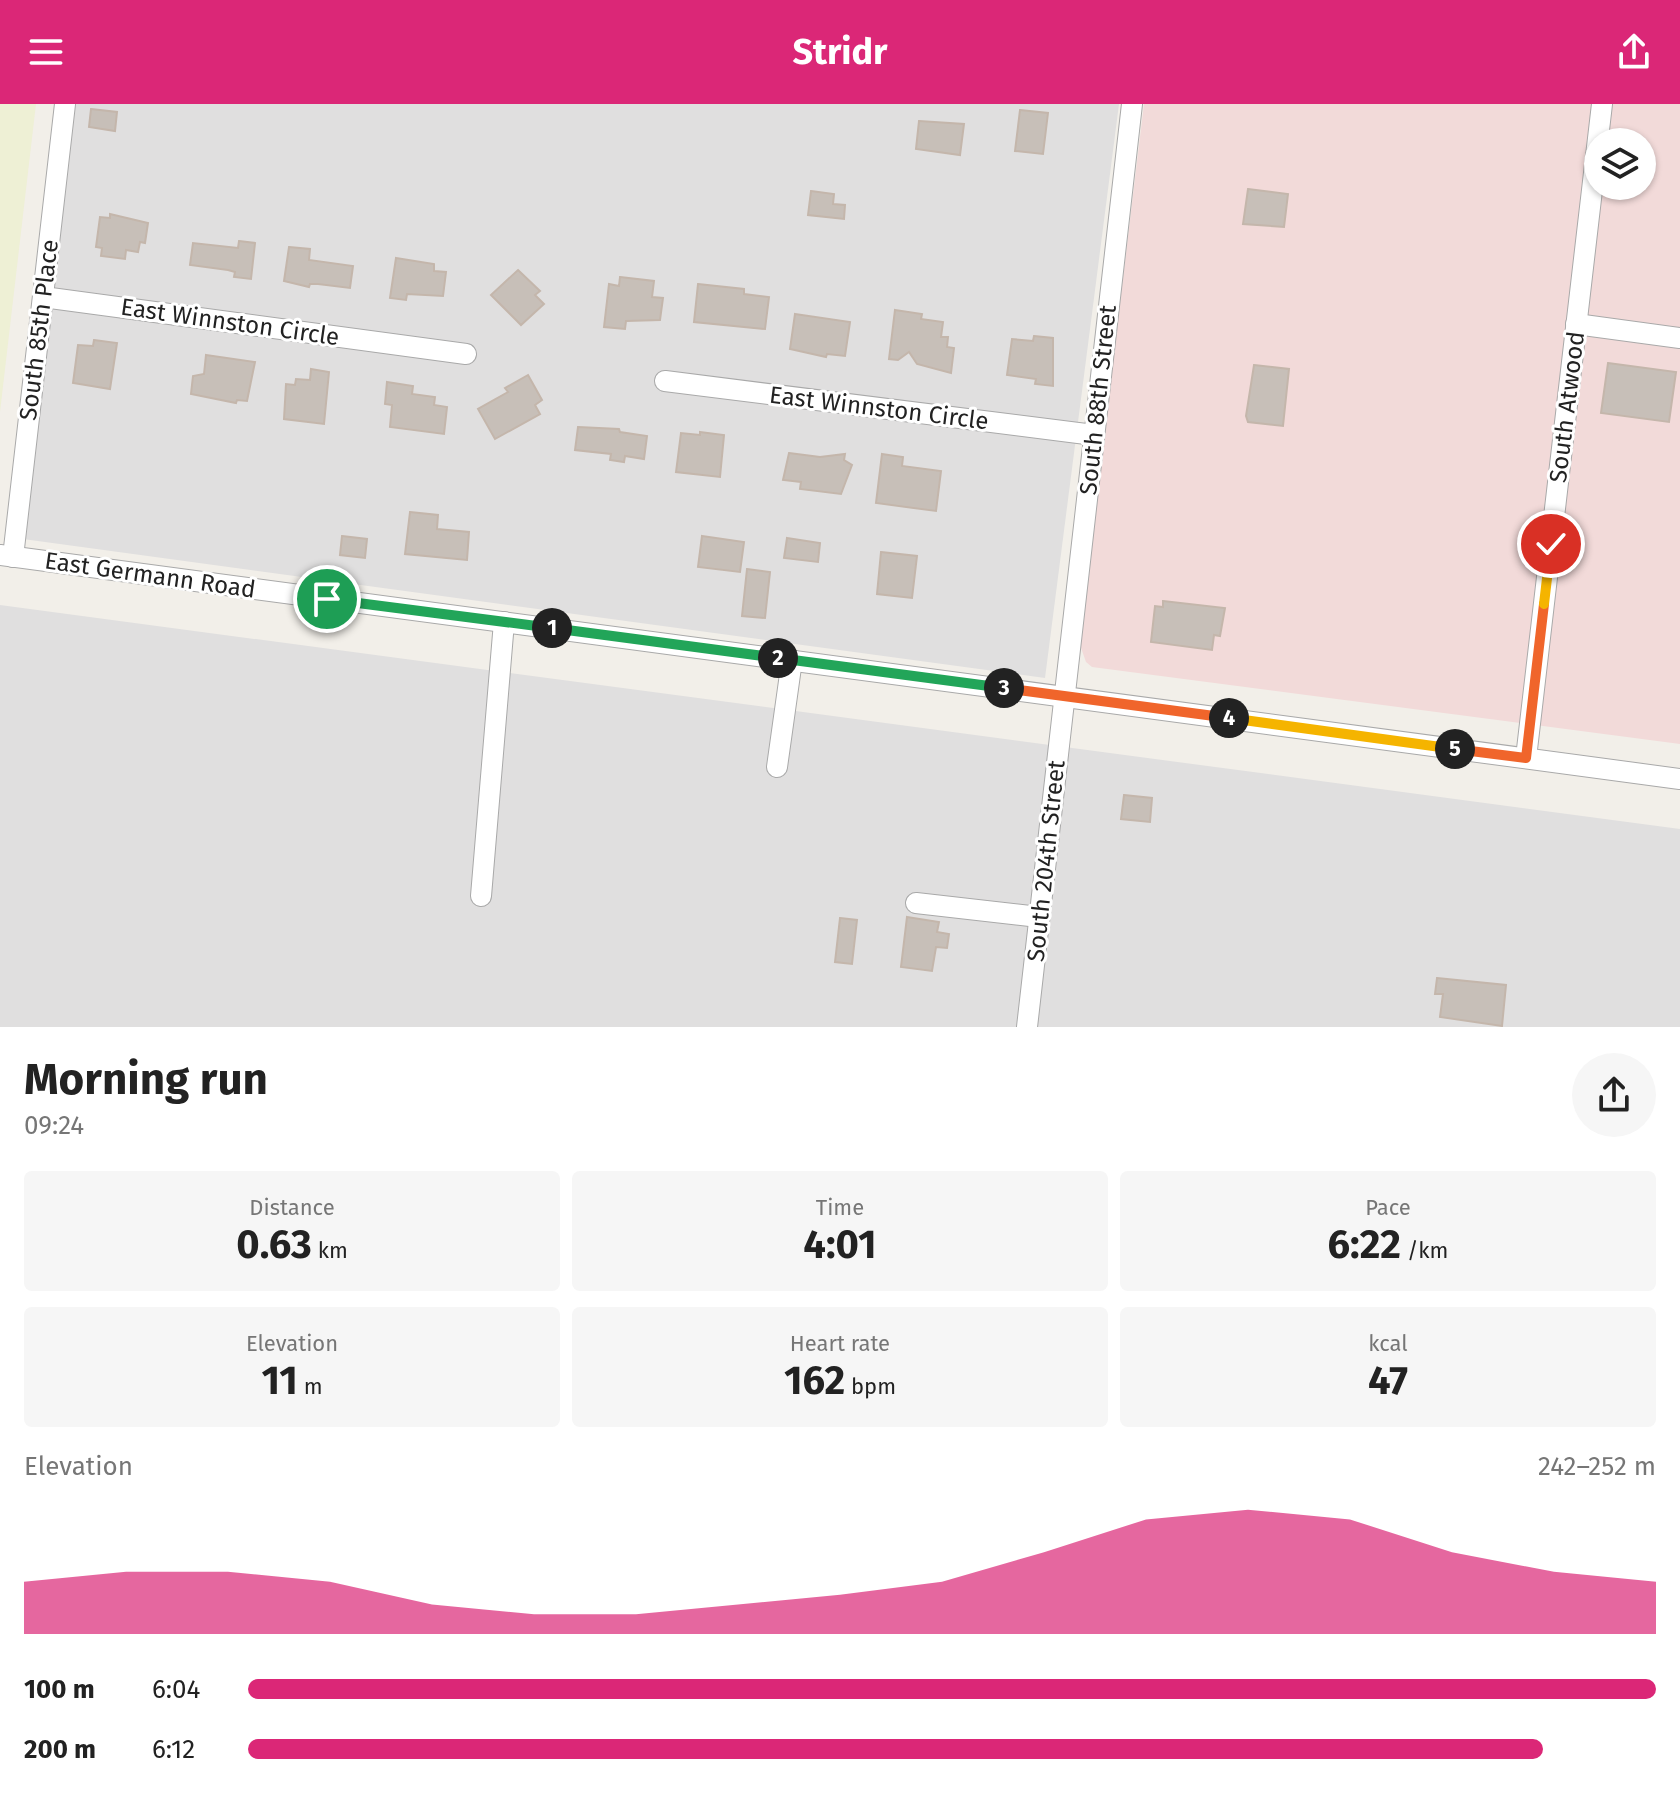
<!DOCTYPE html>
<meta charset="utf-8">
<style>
:root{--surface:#fff;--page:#f6f6f6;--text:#222;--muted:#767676;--accent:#db2777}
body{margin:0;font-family:"Fira Sans",sans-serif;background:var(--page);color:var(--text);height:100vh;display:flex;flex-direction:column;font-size:30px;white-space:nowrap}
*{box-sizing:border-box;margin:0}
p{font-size:26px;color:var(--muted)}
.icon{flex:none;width:44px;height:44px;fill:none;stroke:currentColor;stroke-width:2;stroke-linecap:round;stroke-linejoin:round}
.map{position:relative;height:923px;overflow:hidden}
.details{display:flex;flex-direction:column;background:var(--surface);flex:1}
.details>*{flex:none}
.tools{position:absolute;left:1584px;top:24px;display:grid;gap:16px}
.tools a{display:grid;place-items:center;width:72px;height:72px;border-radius:50%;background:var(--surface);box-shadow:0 2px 6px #0004;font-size:40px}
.pin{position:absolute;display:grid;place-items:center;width:68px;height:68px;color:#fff;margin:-34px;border:4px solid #fff;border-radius:50%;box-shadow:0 2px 8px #0007}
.km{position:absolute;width:40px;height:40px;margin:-20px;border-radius:50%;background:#222;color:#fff;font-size:22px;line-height:40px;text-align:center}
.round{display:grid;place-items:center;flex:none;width:84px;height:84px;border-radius:42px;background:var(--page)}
.headline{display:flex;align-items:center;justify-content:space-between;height:136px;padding:0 24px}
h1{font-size:44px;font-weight:700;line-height:60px}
.figures{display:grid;grid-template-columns:repeat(3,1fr);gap:12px;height:136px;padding:8px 24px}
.figures div{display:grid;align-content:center;border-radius:8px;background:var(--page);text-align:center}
.figures b{font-size:40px;font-weight:700}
.figures small{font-size:22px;font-weight:400}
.figures p{font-size:22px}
.chart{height:224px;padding:16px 24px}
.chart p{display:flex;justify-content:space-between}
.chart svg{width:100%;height:144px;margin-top:8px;fill:var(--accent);opacity:.7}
ul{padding:0 24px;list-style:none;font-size:26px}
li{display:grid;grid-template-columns:128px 96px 1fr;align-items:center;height:60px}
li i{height:20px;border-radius:10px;background:var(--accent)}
header{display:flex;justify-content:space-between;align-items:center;height:104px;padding:0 24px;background:var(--accent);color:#fff;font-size:36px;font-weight:700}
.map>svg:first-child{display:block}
.residential{fill:#e0dfdf}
.commercial{fill:#f2dad9;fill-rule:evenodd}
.farmland{fill:#eef0d5}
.building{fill:#c7bfb8;stroke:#c4b6ab;stroke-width:2}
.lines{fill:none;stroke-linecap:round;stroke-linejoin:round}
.minor-casing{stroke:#a9a9a9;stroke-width:22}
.minor{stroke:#fff;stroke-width:20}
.split-1-casing{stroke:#fff;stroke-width:16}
.split-2-casing{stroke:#fff;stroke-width:16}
.split-3-casing{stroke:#fff;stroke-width:16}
.split-4-casing{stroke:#fff;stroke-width:16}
.split-5-casing{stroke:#fff;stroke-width:16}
.split-6-casing{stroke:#fff;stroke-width:16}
.split-7-casing{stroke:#fff;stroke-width:16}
.split-1{stroke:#22a559;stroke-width:10}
.split-2{stroke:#22a559;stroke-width:10}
.split-3{stroke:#22a559;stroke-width:10}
.split-4{stroke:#f0652b;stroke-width:10}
.split-5{stroke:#f5b400;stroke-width:10}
.split-6{stroke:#f0652b;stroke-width:10}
.split-7{stroke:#f5b400;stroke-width:10}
.labels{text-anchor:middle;stroke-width:6;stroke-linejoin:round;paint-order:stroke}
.street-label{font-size:24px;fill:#222;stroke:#fff}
</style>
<header><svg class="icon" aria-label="menu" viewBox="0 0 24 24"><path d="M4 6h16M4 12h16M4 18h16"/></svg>Stridr<svg class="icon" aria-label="share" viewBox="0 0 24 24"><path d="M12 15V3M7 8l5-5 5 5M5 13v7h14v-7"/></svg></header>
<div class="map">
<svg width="1680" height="923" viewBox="0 0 1680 923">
<rect width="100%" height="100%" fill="#f2efe9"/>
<g class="residential">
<polygon points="73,0 1119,0 1045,574 23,435"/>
<polygon points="0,501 1680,725 1680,923 0,923"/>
</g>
<path class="commercial" d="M1144 0H1680V640L1092 563 1086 558 1079 538ZM1598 38H1642V82H1598Z"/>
<polygon class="farmland" points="0,0 36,0 0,308"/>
<g class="building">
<polygon points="91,5 117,8 115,27 89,23"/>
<polygon points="1020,6 1048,9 1043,50 1015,47"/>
<polygon points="919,17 964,20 960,51 916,45"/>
<polygon points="1248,85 1288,90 1284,123 1243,120"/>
<polygon points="811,87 834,90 833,100 845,101 844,115 808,111"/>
<polygon points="110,110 148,119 145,139 140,138 138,148 126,146 125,155 101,152 102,144 96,143 100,113 110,114"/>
<polygon points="239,137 255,139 251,175 234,173 235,168 228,166 190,161 193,139 238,144"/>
<polygon points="289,143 310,145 309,156 353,162 350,184 318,180 310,180 309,183 284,177"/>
<polygon points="396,154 434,160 434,167 446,168 443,192 407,190 406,196 390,194"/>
<polygon points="518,166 540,187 535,191 544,200 521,221 491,191"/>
<polygon points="620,173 654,177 652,193 663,194 660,216 626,217 625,225 604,223 609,180 619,182"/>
<polygon points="698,180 744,185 744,190 769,193 765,225 694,218"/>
<polygon points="895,206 922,210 921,215 943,218 941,233 948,233 947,243 954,244 951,269 917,260 909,248 898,256 889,255"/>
<polygon points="795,210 850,218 845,252 827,250 826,253 790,245"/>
<polygon points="1034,232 1053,234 1053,282 1035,280 1036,275 1007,271 1012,235 1033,237"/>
<polygon points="94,236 117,239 110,285 73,279 78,241 93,242"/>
<polygon points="206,251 255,258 247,297 237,296 236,299 191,290 193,272 204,270"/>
<polygon points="1608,259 1676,268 1669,318 1601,309"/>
<polygon points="1254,261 1289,265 1283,322 1248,318 1246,312"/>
<polygon points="311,265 329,268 324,320 284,315 286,280 295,281 296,275 310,276"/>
<polygon points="528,271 542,296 535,301 540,310 495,335 478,305 508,288 505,284"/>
<polygon points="387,278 413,282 412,290 435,293 434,301 447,303 444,330 390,323 392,301 385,300"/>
<polygon points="578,323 619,325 620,328 647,332 644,355 625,352 624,358 610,356 611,350 575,346"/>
<polygon points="700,328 724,331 720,373 676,368 681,329 700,331"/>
<polygon points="789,349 820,353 845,350 844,356 852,361 841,390 800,385 801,378 783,376"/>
<polygon points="882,350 903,353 902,362 941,367 936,407 876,399"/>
<polygon points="410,408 438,411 437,425 469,428 467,456 405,450"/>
<polygon points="342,432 367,435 365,454 340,451"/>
<polygon points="702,432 744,438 740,468 698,463"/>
<polygon points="787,434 820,439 818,458 784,454"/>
<polygon points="881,448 917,452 912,494 877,490"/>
<polygon points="747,465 770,468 765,514 742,512"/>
<polygon points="1163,497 1225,504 1220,532 1214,531 1212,546 1151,538 1155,502 1163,503"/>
<polygon points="1124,691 1152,694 1150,718 1121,715"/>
<polygon points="907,813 939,818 937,828 949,830 947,844 936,843 932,867 901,863"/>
<polygon points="840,814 857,816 852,860 835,858"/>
<polygon points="1437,874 1506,881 1502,922 1440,913 1443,890 1435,890"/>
</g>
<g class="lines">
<g class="minor-casing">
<g id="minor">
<polyline points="43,193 466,250"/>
<polyline points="1576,220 1680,234"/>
<polyline points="665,277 1094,331"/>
<polyline points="0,451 1680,675"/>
<polyline points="13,453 65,0"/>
<polyline points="1526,654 1602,0"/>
<polyline points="777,663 792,556"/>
<polyline points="481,792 504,518"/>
<polyline points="916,799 1039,813"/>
<polyline points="1027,923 1132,0"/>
</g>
</g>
<use href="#minor" class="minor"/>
</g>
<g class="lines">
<g class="split-1-casing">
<polyline id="split-1" points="327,495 552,524"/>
</g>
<g class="split-2-casing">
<polyline id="split-2" points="552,524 778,554"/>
</g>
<g class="split-3-casing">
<polyline id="split-3" points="778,554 1004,584"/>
</g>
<g class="split-4-casing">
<polyline id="split-4" points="1004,584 1229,614"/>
</g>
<g class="split-5-casing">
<polyline id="split-5" points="1229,614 1455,645"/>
</g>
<g class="split-6-casing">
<polyline id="split-6" points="1455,645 1526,654 1544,500"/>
</g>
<g class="split-7-casing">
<polyline id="split-7" points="1544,500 1551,440"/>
</g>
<use href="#split-1" class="split-1"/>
<use href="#split-2" class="split-2"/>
<use href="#split-3" class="split-3"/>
<use href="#split-4" class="split-4"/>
<use href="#split-5" class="split-5"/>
<use href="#split-6" class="split-6"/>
<use href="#split-7" class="split-7"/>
</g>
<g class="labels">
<g class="street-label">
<text transform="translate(230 218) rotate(8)" y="8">East Winnston Circle</text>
<text transform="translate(39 226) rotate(-83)" y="8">South 85th Place</text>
<text transform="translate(1098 296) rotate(-84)" y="8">South 88th Street</text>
<text transform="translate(1567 303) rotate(-83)" y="8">South Atwood</text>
<text transform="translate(879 304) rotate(7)" y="8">East Winnston Circle</text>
<text transform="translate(150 471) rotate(8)" y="8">East Germann Road</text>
<text transform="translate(1046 757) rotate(-84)" y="8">South 204th Street</text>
</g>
</g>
</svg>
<div class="tools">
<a><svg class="icon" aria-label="layers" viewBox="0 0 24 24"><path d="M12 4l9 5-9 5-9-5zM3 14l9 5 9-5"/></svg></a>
</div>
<div class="pin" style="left:327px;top:495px;background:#1e9e55"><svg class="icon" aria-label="arrive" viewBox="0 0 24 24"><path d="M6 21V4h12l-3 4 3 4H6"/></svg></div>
<div class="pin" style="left:1551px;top:440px;background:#d93025"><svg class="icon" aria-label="check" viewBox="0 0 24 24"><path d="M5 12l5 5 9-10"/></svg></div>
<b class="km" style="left:552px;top:524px">1</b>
<b class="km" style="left:778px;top:554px">2</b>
<b class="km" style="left:1004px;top:584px">3</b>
<b class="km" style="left:1229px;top:614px">4</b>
<b class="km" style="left:1455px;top:645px">5</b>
</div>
<section class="details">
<div class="headline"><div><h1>Morning run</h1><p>09:24</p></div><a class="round"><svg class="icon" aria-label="share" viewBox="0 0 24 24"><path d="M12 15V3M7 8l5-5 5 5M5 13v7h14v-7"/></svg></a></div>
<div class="figures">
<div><p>Distance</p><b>0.63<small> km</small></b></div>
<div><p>Time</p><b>4:01</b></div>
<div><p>Pace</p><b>6:22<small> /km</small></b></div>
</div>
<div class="figures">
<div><p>Elevation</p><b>11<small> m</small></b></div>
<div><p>Heart rate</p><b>162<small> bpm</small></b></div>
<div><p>kcal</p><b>47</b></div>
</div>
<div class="chart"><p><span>Elevation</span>242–252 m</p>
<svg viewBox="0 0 160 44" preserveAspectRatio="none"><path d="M0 44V28L10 25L20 25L30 28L40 35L50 38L60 38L70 35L80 32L90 28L100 19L110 9L120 6L130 9L140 19L150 25L160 28V44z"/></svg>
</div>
<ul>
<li><b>100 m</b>6:04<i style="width:100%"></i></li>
<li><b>200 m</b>6:12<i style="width:92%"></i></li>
</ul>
</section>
